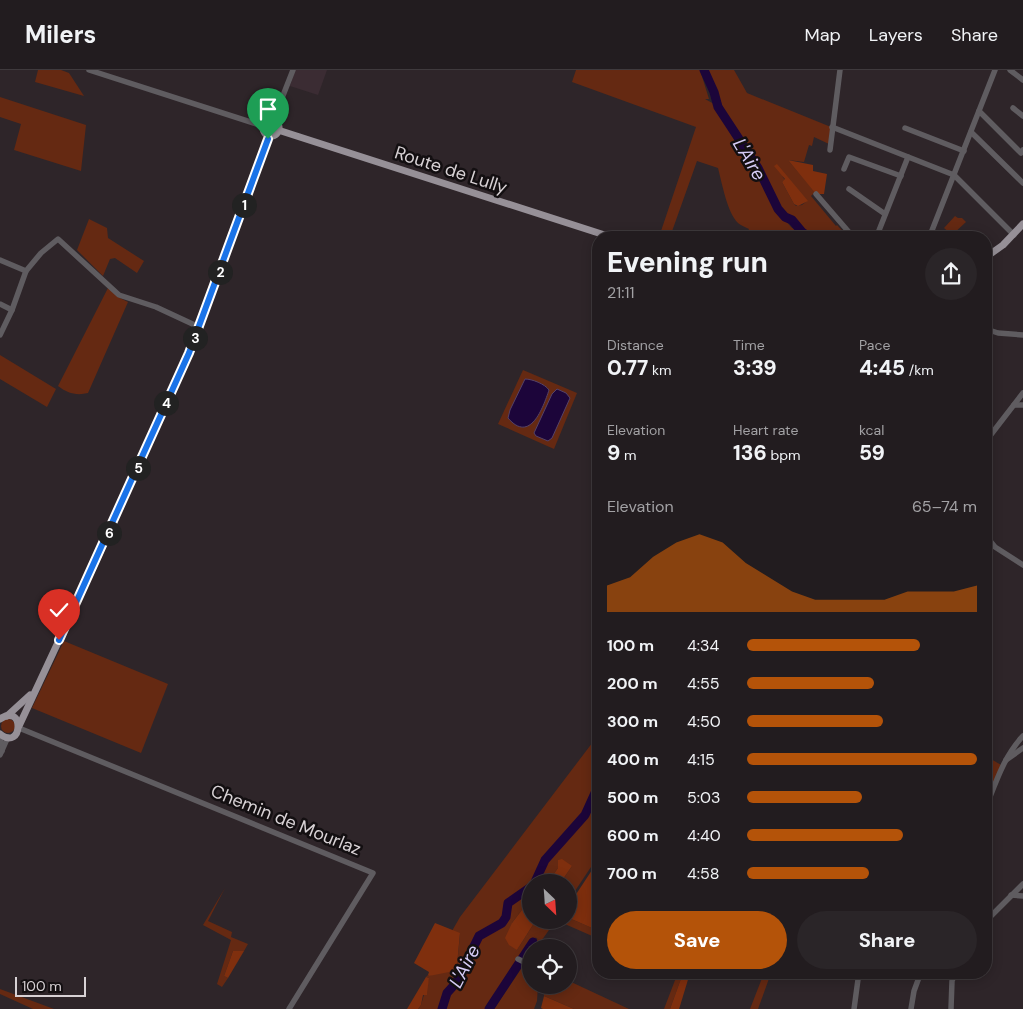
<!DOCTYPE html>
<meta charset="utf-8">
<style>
:root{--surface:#221c1f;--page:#2a2528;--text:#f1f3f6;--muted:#a2a1a4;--line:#3f3a3d;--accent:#b45309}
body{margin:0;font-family:"DM Sans",sans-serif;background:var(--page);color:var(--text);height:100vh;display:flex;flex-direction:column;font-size:19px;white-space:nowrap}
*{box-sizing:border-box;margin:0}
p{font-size:16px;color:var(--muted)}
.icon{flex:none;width:28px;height:28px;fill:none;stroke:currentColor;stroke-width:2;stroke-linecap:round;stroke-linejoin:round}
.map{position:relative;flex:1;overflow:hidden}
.drawer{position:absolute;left:592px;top:161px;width:400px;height:748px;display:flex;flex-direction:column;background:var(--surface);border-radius:20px;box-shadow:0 2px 12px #0003,0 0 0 1px var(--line)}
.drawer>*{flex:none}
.needle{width:32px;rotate:155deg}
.buttons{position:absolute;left:522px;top:804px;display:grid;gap:10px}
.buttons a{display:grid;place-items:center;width:55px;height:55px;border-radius:50%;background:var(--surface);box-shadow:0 2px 12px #0003,0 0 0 1px var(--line);font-size:25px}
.scale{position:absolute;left:15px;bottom:12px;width:71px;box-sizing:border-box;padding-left:5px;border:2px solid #d8d2d5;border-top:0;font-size:14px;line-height:18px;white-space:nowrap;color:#d8d2d5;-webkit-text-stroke:4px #130f11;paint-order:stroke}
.pin{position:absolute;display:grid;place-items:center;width:42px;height:42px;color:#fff;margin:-51px -21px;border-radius:50% 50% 50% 0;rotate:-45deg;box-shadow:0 0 5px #0007}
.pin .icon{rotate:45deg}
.km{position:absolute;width:25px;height:25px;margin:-12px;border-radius:50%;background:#222;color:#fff;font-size:14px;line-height:25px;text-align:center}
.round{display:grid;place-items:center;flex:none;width:52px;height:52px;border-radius:26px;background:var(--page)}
.overview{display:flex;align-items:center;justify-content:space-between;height:85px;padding:0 15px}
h1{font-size:28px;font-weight:800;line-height:38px}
.metrics{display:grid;grid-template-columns:repeat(3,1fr);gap:8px;height:85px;padding:5px 15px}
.metrics div{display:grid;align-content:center}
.metrics b{font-size:21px;font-weight:800}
.metrics small{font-size:14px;font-weight:400}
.metrics p{font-size:14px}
.chart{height:140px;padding:10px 15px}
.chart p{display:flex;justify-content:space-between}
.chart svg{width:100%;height:90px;margin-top:5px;fill:var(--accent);opacity:.7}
.button{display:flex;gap:10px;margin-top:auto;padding:10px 15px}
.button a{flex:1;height:58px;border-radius:30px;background:var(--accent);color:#fff;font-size:20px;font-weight:800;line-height:58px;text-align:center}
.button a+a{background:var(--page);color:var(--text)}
ul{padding:0 15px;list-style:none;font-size:16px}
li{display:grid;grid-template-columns:80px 60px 1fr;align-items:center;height:38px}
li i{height:12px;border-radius:6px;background:var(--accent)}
header{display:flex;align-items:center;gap:30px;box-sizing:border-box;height:70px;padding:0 25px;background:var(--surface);border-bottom:1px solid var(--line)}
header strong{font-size:24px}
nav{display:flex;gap:28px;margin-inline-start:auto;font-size:18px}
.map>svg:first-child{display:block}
.built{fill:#3b2c33}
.green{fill:#652912;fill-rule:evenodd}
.forest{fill:#7f2f0e}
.water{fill:#1c053a;stroke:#544268}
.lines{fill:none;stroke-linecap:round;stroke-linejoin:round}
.river{stroke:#1c053a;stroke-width:9}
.minor{stroke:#5f5c60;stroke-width:5.5}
.major{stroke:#969097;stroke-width:7}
.route-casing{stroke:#fff;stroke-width:10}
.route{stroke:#1a73e8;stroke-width:6}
.labels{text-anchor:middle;stroke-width:5;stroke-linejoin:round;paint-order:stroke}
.street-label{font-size:18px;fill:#d8d2d5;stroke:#130f11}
.water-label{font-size:19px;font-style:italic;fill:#d6ccf6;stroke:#130f11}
</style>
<header>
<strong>Milers</strong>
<nav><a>Map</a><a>Layers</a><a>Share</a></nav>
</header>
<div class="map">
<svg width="1023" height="939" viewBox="0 0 1023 939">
<rect width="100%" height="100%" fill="#2e2529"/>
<polygon class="built" points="295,0 327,0 318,25 290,16"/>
<g class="green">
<polygon points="38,0 61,0 69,3 84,26 35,12"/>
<path d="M576 0H700L709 29H705L714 34 715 37 755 104 763 113 777 144 785 150 791 157 805 167H746L749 159C745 157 740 155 738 153 727 142 722 113 718 98L697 91 670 167H659L696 57 572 12Z"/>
<path d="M706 0H734L747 23 831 57 829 74 814 67 812 76 809 75 804 92 788 90 815 122 811 126 836 156 837 155 848 167H813L802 159 793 148 780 138 761 98 727 46ZM782 106 794 116 807 131 802 135 796 136 794 134 782 112 785 110Z"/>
<polygon points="0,27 86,55 81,101 14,80 21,54 0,47"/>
<polygon points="955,146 958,148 962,148 966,152 952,165 944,158"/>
<polygon points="89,149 107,158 108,168 144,191 137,203 115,188 110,189 103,206 77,180"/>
<path d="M108 218 118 227 128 232 88 323C76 326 67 323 58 316Z"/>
<polygon points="0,285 56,319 47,337 0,309"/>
<polygon points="523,300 577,323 554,379 498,354"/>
<polygon points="64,571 168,614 141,683 32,638"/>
<circle cx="8" cy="656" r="7"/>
<polygon points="599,664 599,785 569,830 569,812 561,812 572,796 558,798 548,812 531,812 531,828 512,853 517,880 536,850 556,850 537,877 533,877 537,869 539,870 534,866 536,868 532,870 523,884 521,883 515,891 517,892 485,939 418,939 421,935 429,908 426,907 428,905 429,906 457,895 460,864 452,861 460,847"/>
<polygon points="986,686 1001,695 990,722 986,721"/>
<polygon points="225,818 208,851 232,862 231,867 248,874 244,881 233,881 224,906 228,908 222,917 217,914 231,870 203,855"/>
<polygon points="569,848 597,860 599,861 599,869 558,851 569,850"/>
<polygon points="525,893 531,898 531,915 538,915 537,931 534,939 494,939"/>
<polygon points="673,903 683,903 670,939 664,939 677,905"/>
<polygon points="764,903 771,903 758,939 750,939"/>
<polygon points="569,911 629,939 574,939 544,926 544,915 569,915"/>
<polygon points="0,919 54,939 33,939 0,924"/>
</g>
<g class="forest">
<polygon points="788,90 813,95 813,101 827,104 824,124 816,124"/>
<polygon points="777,94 808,131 798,136 794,134 782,112 785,109 774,96"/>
<polygon points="562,789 572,796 561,812 548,812 558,798 558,790"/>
<polygon points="594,797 599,798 599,861 569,848 569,835"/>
<polygon points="531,828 531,850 536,850 517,880 509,875 505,868 512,853"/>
<polygon points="435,853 460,863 457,895 449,902 429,906 428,905 429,902 414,893"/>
<polygon points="233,881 244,881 228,908 224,906"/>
<polygon points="683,903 690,903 680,936 679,939 670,939"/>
<polygon points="426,907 429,908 427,923 427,925 423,925 421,935 418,939 407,939"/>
<polygon points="544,926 574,939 543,939 541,938"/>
</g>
<g class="water">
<path d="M525 309C532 309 545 314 549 320 543 338 530 374 508 348L510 340Z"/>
<polygon points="557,319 566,323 570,328 552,368 548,371 536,366 534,363 552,324"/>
</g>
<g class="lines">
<g class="river">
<polyline points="704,0 714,22 718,37 758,98 778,139 785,147 792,150 802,162 811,168"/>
<polyline points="535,812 545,790 585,745 599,714"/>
<polyline points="442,939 447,923 456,913 479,866 502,853 506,847 508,833 531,817"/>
<polyline points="489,939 533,872"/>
</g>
<g class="minor">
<polyline points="89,0 263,56"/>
<polyline points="1010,0 1023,10"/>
<polyline points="1013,38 1023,46"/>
<polyline points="979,41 1021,83 1023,80"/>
<polyline points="273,51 293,0"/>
<polyline points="832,57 954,105 1014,165"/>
<polyline points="905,58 964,81"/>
<polyline points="971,62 1023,113"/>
<polyline points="830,80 840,0"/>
<polyline points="844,99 849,87 901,106"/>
<polyline points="849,119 885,144"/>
<polyline points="816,124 854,168"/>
<polyline points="876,168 908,87"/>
<polyline points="929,168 995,0"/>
<polyline points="0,190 26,201 41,183 58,169 119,225 156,237 199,257"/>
<polyline points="0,234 12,240"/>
<polyline points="986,259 998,263 1023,265"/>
<polyline points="0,265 12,240 26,201"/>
<polyline points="1014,335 1023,335"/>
<polyline points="986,371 1023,323"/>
<polyline points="986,466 995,477 1023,495"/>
<polyline points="19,658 373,803 289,939"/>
<polyline points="0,666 2,681"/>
<polyline points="0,685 8,667"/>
<polyline points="1006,690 1023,678"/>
<path d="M986 737C996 712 1004 686 1023 666"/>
<polyline points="1011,825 1023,826"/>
<polyline points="986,851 1023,814"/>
<polyline points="518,889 528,894"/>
<polyline points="854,939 859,902"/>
<polyline points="911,939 914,921 921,902"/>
<polyline points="951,939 952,911 956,902"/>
</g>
<g class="major">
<circle cx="271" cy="58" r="8"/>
<polyline points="278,60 614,168"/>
<polyline points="986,187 1003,175 1023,154"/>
<polyline points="7,646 30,625"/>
<path d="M0 649C25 632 23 682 0 664"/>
<polyline points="19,656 96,491 189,283 269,66"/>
</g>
</g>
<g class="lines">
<g class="route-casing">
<polyline id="route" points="59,570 189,283 268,69"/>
</g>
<use href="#route" class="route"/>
</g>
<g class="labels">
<g class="street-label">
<text transform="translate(451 100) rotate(18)" y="6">Route de Lully</text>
<text transform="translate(286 750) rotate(22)" y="6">Chemin de Mourlaz</text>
</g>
<g class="water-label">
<text transform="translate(750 89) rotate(59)" y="7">L'Aire</text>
<text transform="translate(464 896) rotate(-63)" y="7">L'Aire</text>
</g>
</g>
</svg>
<div class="buttons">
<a><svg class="needle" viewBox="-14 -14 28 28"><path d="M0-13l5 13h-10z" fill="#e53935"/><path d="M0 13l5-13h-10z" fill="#a2a1a4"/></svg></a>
<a><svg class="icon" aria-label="locate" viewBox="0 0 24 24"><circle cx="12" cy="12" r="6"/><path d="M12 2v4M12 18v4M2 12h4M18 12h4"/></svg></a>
</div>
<div class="scale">100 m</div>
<div class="pin" style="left:268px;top:69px;background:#1e9e55"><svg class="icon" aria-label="arrive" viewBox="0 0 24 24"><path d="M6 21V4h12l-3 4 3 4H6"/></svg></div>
<div class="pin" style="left:59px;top:570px;background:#d93025"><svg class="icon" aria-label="check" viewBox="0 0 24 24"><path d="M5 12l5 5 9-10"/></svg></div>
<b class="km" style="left:244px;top:135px">1</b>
<b class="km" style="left:220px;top:202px">2</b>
<b class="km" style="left:195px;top:268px">3</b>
<b class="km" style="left:166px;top:333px">4</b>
<b class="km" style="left:138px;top:398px">5</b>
<b class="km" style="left:109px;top:463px">6</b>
<section class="drawer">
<div class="overview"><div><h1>Evening run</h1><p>21:11</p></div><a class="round"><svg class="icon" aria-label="share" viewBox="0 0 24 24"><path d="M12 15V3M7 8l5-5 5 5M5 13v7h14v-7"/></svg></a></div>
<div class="metrics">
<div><p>Distance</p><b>0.77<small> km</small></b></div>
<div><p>Time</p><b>3:39</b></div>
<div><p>Pace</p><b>4:45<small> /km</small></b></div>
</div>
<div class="metrics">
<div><p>Elevation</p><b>9<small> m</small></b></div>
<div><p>Heart rate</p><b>136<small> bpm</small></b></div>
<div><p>kcal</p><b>59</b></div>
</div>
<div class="chart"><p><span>Elevation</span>65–74 m</p>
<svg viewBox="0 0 160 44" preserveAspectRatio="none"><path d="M0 44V31L10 27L20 17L30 10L40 6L50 10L60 20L70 27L80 34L90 38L100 38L110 38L120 38L130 34L140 34L150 34L160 31V44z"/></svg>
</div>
<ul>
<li><b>100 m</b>4:34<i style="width:75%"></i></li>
<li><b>200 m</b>4:55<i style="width:55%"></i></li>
<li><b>300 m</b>4:50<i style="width:59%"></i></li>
<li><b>400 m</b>4:15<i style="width:100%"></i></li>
<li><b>500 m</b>5:03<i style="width:50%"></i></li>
<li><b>600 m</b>4:40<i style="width:68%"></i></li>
<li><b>700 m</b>4:58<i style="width:53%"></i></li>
</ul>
<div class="button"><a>Save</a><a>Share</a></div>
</section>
</div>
